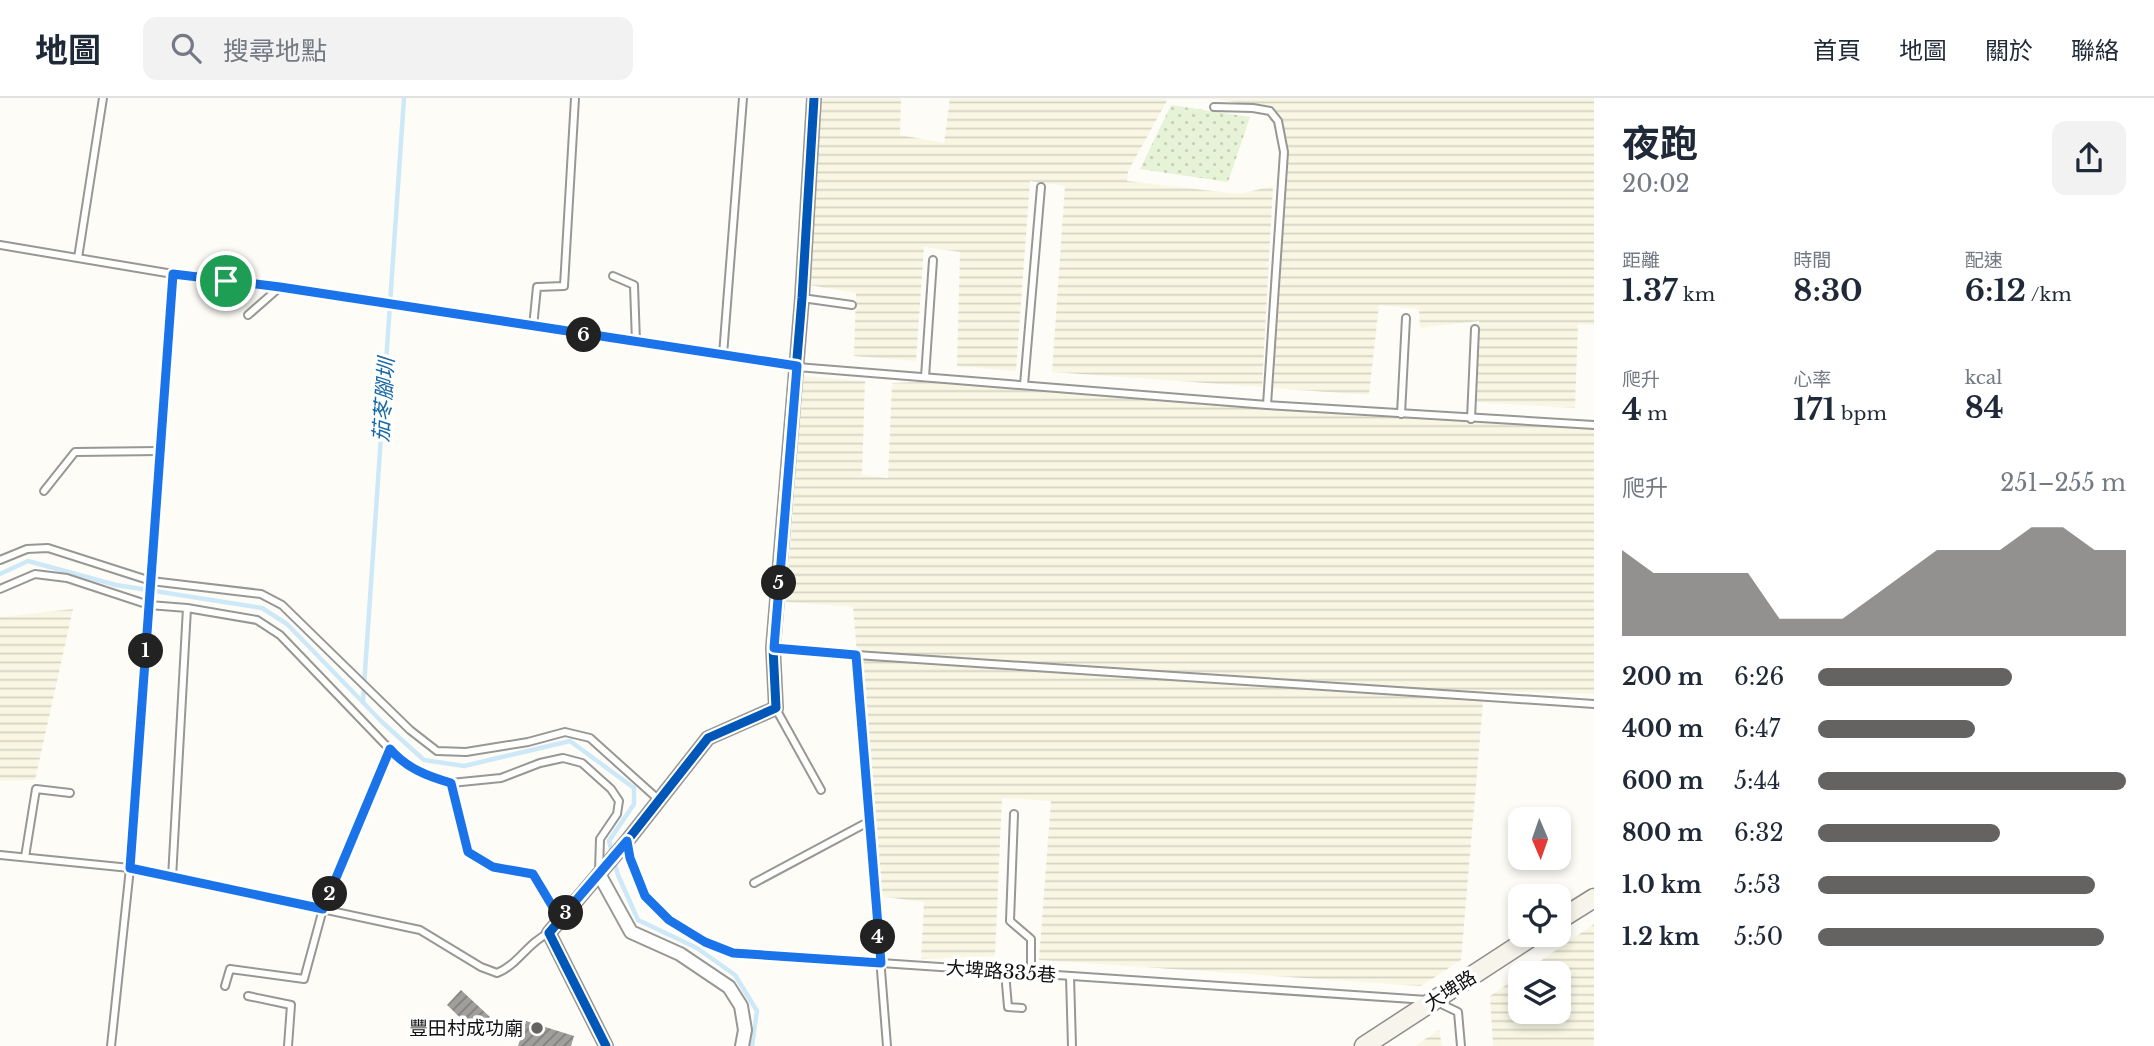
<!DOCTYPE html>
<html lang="zh-TW">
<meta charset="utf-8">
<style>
:root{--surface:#fff;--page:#f2f2f3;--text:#1f2937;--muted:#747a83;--line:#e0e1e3;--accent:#646362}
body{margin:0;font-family:"Libre Baskerville","Noto Sans TC",serif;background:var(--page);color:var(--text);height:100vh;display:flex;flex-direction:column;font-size:26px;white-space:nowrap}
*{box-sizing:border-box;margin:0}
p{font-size:23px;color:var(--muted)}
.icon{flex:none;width:38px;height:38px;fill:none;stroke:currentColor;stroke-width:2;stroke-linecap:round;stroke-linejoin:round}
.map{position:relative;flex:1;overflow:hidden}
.details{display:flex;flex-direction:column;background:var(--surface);width:560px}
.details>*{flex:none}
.needle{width:46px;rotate:178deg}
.fabs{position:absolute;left:1508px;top:709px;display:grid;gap:14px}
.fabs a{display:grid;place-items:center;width:63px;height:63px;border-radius:14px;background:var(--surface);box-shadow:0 4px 10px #0003;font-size:35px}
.pin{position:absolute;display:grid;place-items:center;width:60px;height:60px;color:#fff;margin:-30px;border:4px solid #fff;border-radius:50%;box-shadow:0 2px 7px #0007}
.km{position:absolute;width:35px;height:35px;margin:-18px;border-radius:50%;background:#222;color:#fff;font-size:19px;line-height:35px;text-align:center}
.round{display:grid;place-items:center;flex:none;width:74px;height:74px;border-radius:14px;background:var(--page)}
.head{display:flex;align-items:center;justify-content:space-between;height:119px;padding:0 28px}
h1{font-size:38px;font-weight:700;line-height:52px}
.stats{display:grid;grid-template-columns:repeat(3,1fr);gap:10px;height:119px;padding:7px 28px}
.stats div{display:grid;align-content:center}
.stats b{font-size:30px;font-weight:700}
.stats small{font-size:19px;font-weight:400}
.stats p{font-size:19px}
.chart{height:196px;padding:14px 28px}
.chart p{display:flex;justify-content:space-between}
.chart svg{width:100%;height:126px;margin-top:7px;fill:var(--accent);opacity:.7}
ul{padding:0 28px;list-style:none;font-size:23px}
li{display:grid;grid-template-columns:112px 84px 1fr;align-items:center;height:52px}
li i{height:18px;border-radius:9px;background:var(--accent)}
header{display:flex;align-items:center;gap:42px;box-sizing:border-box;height:98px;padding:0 35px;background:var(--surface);border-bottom:2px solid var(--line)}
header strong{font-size:33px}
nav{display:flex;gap:38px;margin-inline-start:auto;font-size:24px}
.search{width:490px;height:63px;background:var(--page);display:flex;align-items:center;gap:18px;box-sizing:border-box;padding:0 24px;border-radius:14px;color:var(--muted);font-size:26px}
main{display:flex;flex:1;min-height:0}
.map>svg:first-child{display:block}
.farmland{fill:url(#farmland-rules)}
.grass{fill:url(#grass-dots)}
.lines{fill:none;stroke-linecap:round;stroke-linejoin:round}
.stream{stroke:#cde8f7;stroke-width:4.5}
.building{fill:url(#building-hatch)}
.service-casing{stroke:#979795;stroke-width:10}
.minor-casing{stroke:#979795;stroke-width:16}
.secondary-casing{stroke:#8e8d8b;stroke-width:21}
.service{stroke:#fffffe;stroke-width:6}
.minor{stroke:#fffffe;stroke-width:12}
.secondary{stroke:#f6f4eb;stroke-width:18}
.cycleway-casing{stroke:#fff;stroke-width:13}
.cycleway{stroke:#0057b8;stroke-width:9}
.route-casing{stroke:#fff;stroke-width:14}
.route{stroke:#1a73e8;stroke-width:9}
.poi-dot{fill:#646362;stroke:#fff;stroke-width:2.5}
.labels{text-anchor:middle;stroke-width:7;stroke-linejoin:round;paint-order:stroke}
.street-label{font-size:19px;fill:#111;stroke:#fff}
.poi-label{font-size:19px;fill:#111;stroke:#fff;text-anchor:end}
.water-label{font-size:21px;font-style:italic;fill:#1768a6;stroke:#fff}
</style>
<header>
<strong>地圖</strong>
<div class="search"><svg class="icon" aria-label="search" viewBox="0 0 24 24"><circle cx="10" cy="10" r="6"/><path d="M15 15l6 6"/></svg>搜尋地點</div>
<nav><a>首頁</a><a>地圖</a><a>關於</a><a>聯絡</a></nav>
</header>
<main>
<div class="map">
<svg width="1594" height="948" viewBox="0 0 1594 948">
<defs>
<pattern id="farmland-rules" width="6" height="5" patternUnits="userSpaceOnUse" patternTransform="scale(1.75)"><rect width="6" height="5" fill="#f9f7e4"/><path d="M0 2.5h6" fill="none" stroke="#d4d3c3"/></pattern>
<pattern id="grass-dots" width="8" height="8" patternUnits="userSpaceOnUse" patternTransform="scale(1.75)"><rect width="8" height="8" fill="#e7f3d7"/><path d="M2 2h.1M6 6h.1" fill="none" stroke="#c5cfb8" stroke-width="1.8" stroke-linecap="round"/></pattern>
<pattern id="building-hatch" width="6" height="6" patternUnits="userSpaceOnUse" patternTransform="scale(1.75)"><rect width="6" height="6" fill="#a19f9c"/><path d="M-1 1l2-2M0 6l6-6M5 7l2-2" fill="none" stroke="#82807e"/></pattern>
</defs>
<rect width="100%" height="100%" fill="#fdfcf7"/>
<g class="farmland">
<polygon points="820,0 901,0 900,37 944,45 950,0 1594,0 1594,227 1578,226 1575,310 1471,304 1479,223 1420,230 1419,211 1379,207 1369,297 1272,290 1282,76 1281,39 1263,10 1218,1 1168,1 1128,73 1127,83 1239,96 1273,88 1262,289 1052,274 1065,88 1030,83 1016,273 957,268 960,154 924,149 916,263 854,258 856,195 809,187"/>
<polygon points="803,278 865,283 862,377 888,380 892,285 921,284 1594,329 1594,596 1484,593 1461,862 1421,888 1039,862 1051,703 1002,700 995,858 921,861 924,804 878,798 853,509 786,504"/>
<polygon points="73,511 35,682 0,683 0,519"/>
<polygon points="1594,826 1594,948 1493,948 1490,898 1521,877 1521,914 1559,914 1559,875 1523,875"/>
<polygon points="1439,932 1442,948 1415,948"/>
</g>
<polygon class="grass" points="1171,7 1250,19 1228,84 1140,71"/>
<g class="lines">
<g class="stream">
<polyline points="0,476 28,463 116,487 262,510 287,526 382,624 424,662 464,668 570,643 634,690 634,706 609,743 612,755"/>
<polyline points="363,603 404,0"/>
<polyline points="614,763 618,777 638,822 697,850 735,877 757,913 752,948"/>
</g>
</g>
<g class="building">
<polygon points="461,892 490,919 475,934 447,907"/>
<polygon points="526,923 574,938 571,948 518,948"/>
</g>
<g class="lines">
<g class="service-casing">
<g id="service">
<polyline points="1214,9 1253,10 1270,13 1278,23 1284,54 1267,307"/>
<polyline points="0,147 173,176 280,189 797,269 1267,307 1594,327"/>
<polyline points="78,160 103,0"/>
<polyline points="613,178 634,187 636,244"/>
<polyline points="802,200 852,207"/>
<polyline points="248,217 280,189"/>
<polyline points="533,229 537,189 564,188 575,0"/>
<polyline points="723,257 743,0"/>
<polyline points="925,279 933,162"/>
<polyline points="1024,287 1041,89"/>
<polyline points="1401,316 1406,220"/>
<polyline points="1471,321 1475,231"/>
<polyline points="44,393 75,354 160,353"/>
<polyline points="0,462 27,451 48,450 151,483 261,496 282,507 410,632 437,653 466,654 528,644 565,634 590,640 659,702"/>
<polyline points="0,491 35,476 67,480 149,507 187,510 172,780"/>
<polyline points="187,510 257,522 280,537 401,663 428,678 451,685 501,680 540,665 563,660 582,665 611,691 619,703 617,716 600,741 599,774"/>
<polyline points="773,550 856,557 887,948"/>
<polyline points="856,557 1594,606"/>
<polyline points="776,611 821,692"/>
<polyline points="451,685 469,754 493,769 533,776 560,821"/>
<polyline points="1014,716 1010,823 1031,841 1031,875"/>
<path d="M628 745C630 762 636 784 645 798 665 827 702 843 733 855L1427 902"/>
<path d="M0 757 130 770 420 832 481 869 497 875C518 867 528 844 549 835"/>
<polyline points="25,759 36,691 70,695"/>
<polyline points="754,785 868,724"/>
<polyline points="1005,874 1008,909 1022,910"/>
<polyline points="1070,878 1072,948"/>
<polyline points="225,888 230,871 304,881 323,811 390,651"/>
<polyline points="248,898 291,907 288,948"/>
<polyline points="1437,904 1458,914 1461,948"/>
<polyline points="111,948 130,770 173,176"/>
</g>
</g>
<g class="minor-casing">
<g id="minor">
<polyline points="599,776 631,834 680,856 729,889 741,908 745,932 742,948"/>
<polyline points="606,948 549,835 627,743 708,640 776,610 773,550 802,200 814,0"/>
</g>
</g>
<g class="secondary-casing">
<g id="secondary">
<polyline points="1559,822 1594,800"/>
<polyline points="1364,948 1536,836"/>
</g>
</g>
<use href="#service" class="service"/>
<use href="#minor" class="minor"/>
<use href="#secondary" class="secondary"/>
<g class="cycleway-casing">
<polyline id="cycleway" points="606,948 549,835 627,743 708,640 776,610 773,550 802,200 814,0"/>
</g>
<use href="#cycleway" class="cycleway"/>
</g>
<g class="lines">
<g class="route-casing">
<path id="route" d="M173 176 280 189 797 268 774 550 856 557 881 865 733 855 705 844 669 822 645 798 630 760 627 743 560 821 533 776 493 769 468 754 451 685C427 678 406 670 390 651L323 811 130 770Z"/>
</g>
<use href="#route" class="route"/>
</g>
<circle class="poi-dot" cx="537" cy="930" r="7"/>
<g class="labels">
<g class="street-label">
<text transform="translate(1001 873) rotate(4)" y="7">大埤路335巷</text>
<text transform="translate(1450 892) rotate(-33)" y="7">大埤路</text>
</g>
<g class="poi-label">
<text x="523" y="937">豐田村成功廟</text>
</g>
<g class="water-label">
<text transform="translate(384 302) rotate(-86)" y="7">茄苳腳圳</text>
</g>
</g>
</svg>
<div class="fabs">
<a><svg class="needle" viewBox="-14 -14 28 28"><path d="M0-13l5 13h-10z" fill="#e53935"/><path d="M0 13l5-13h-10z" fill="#747a83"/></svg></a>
<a><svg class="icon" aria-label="locate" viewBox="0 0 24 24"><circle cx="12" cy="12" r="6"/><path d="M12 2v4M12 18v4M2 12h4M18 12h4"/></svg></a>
<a><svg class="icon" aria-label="layers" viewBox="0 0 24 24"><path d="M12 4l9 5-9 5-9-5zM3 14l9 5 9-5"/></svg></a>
</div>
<div class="pin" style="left:226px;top:183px;background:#1e9e55"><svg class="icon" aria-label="arrive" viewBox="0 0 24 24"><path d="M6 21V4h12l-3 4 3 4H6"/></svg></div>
<b class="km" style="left:146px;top:553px">1</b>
<b class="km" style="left:330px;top:796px">2</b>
<b class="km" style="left:566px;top:815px">3</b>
<b class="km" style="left:878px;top:839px">4</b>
<b class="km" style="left:779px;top:485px">5</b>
<b class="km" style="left:584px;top:237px">6</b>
</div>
<section class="details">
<div class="head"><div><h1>夜跑</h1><p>20:02</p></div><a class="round"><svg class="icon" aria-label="share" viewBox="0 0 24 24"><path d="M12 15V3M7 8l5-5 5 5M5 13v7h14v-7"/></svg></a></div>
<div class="stats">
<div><p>距離</p><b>1.37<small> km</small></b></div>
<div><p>時間</p><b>8:30</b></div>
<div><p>配速</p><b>6:12<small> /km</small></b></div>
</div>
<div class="stats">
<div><p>爬升</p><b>4<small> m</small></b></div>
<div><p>心率</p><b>171<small> bpm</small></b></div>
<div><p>kcal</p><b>84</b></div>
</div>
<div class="chart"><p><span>爬升</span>251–255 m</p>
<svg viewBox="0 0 160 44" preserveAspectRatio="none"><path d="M0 44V14L10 22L20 22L30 22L40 22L50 38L60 38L70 38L80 30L90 22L100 14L110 14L120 14L130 6L140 6L150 14L160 14V44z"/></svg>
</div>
<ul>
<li><b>200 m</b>6:26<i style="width:63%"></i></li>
<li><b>400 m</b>6:47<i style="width:51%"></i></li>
<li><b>600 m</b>5:44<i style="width:100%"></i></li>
<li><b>800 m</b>6:32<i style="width:59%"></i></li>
<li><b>1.0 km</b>5:53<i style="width:90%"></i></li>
<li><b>1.2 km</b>5:50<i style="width:93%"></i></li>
</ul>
</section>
</main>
